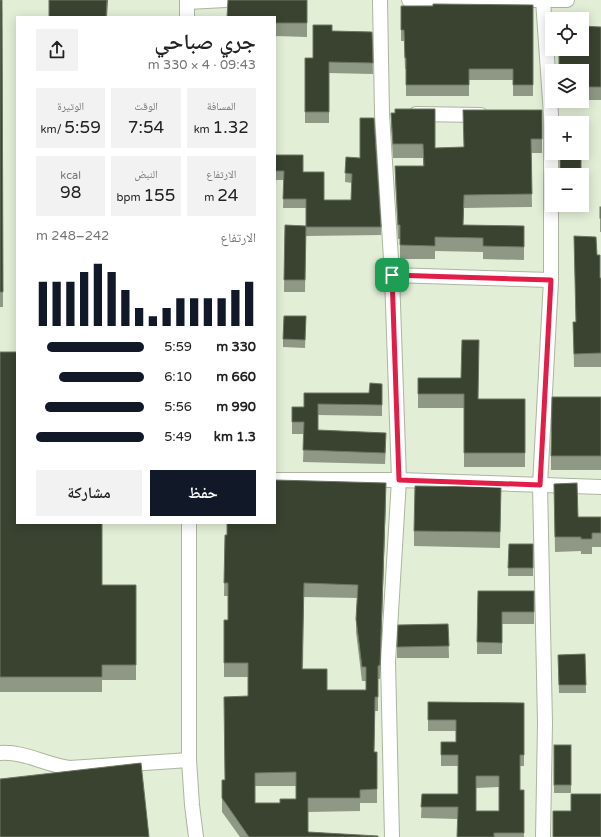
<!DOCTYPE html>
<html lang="ar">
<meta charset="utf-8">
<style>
:root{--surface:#fff;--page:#f2f2f2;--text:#222;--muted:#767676;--accent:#111827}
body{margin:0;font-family:"Varela Round","Noto Naskh Arabic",sans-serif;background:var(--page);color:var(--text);direction:rtl;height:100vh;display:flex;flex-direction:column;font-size:15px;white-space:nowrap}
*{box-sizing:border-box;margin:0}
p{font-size:13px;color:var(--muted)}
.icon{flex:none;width:22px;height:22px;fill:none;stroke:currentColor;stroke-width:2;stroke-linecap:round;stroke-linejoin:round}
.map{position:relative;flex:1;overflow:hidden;direction:ltr}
.side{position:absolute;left:16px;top:16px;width:260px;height:508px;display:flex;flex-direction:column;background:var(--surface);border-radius:0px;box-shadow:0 2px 10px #0003;direction:rtl}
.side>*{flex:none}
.tools{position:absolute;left:545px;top:12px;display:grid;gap:8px}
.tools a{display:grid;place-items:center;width:44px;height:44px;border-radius:0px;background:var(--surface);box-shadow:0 2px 10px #0003;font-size:20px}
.pin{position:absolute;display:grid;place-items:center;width:34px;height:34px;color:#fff;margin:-17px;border-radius:8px;box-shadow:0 2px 6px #0006}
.round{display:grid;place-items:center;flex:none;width:42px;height:42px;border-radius:0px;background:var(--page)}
.summary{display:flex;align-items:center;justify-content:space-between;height:68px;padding:0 20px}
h1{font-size:22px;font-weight:600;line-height:30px}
.metrics{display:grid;grid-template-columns:repeat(3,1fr);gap:6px;height:68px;padding:4px 20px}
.metrics div{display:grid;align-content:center;border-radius:0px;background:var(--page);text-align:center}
.metrics b{font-size:17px;font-weight:600}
.metrics small{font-size:11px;font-weight:400}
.metrics p{font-size:11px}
.chart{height:112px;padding:8px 20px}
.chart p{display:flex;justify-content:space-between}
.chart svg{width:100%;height:72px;margin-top:4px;stroke:var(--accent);stroke-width:6}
.action{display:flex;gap:8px;margin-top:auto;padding:8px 20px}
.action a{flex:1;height:46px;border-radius:0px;background:var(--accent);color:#fff;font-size:16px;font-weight:600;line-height:46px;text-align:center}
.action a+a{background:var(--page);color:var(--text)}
ul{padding:0 20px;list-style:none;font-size:13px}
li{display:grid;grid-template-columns:64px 48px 1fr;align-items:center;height:30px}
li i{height:10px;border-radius:5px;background:var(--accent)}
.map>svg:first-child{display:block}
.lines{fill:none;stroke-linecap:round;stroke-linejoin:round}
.minor-casing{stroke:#abb5a0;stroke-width:16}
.minor{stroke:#fff;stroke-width:14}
.wall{fill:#8e9884;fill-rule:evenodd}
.shaded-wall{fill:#6d7662}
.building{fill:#3a4230;stroke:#6d7662;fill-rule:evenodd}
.route-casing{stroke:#fff;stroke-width:8}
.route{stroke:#e11d48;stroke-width:5}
</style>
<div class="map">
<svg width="601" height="837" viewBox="0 0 601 837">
<rect width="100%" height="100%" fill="#e3eed7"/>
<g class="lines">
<g class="minor-casing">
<g id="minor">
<polyline points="187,0 187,17"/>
<polyline points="380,0 382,114 392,275 399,480 388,662 392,837"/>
<polyline points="409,0 567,0"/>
<polyline points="187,2 226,0"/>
<polyline points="416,114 481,115"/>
<polyline points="392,275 551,280"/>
<polyline points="275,480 399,480 601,487"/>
<polyline points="189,523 189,760 192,805 196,837"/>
<path d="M0 753C24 751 46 765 70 768L189 760"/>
<polyline points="543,837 545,723 540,485 551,280 551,115 543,0"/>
</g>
</g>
<use href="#minor" class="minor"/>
</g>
<g class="wall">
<polygon points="0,0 2,0 3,307 0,307"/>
<polygon points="307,0 307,37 275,36 275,17"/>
<polygon points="533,5 533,96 513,96 513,80 469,80 469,96 406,96 406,69 405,69 404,41 401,41 401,6"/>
<polygon points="601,27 601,100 582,100 582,71"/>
<polygon points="332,31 372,32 373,74 329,73 329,123 305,123 305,58 313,58"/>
<polygon points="542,110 542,153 531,153 532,207 464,208 463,225 524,226 524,260 483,259 483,252 435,251 435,259 400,259 400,239 398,239 395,180 395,166 423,166 423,158 393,158 391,127 391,113 435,148 464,147"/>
<polygon points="581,153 581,175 560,175"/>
<polygon points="275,155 303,172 324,200 351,200 352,183 345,182 346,157 381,227 381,235 306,236 305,292 284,292 285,225 306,226 306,208 283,208 284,180 275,180"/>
<polygon points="601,207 601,232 600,232 600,218"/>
<polygon points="574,236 597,255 600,278 601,278 601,367 574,367 573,322 576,322"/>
<polygon points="306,316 305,348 283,347 283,339"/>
<polygon points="0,352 102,585 136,585 136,680 102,680 102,692 0,692"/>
<polygon points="418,378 479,399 525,399 525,467 464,467 464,408 418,408"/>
<polygon points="382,384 382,416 318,415 318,430 386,445 385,464 303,462 304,434 292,434 292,407 304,407 304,393 369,393"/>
<polygon points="601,397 601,470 551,470 551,456"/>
<polygon points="554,484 578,517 601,517 601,547 592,547 592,554 581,554 581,551 555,552"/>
<polygon points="501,487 500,548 414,546 414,531"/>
<path d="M386 496 380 679H378V711H375L374 752H377V803H360V811L308 812V832L378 837H240L222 812V780H225L248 696V677H224V620H228V596H224L225 535ZM304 597 357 598 356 632 362 681H366V690H327L303 669ZM255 786H296V799L280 803H255Z"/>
<polygon points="509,544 533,544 533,576 508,576"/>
<polygon points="478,591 534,591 534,624 502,624 502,654 477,654"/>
<polygon points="448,624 449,658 397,658 397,647"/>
<polygon points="585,654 586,693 559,693 558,655"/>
<path d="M428 702 524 703V766H520V790H524V837H457L458 819 421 818 422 794H458V766H441V742H456V731H428ZM499 787V811H476V788Z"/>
<rect x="554" y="745" width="17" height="48"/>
</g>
<g class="shaded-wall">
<polygon points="107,0 108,0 107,17 106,17"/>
<polygon points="386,483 386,496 380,679 380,665"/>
</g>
<g class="building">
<polygon points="0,0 2,0 3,292 0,292"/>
<polygon points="49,0 107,0 106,17 49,17"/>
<polygon points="228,0 307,0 307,23 275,23 275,17 227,17"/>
<polygon points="433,4 533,5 533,85 513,85 513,69 469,69 469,85 406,85 406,58 405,58 404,30 401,30 401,6 433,6"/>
<polygon points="313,25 332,25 332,31 372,32 373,63 329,62 329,112 305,112 305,58 313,58"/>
<polygon points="582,26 601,27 601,87 582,87 582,71 559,71 559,49 582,49"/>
<polygon points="395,109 435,109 435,148 464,147 463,110 542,110 542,139 531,139 532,194 464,195 463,225 524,226 524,247 483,246 483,238 435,237 435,246 400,245 400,225 398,225 395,166 424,166 423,144 393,144 391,113 395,113"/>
<polygon points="360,118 374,118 381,227 306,227 306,199 283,199 284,171 275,171 275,155 303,155 303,172 324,172 324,200 351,200 352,174 345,173 346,157 360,158"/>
<polygon points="560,153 581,153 581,173 573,173 573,175 560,175"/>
<rect x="600" y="207" width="1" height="11"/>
<polygon points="285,225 306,226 305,280 284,280"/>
<polygon points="574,236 596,237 597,255 600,255 600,278 601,278 601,353 574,354 573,322 576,322"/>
<polygon points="284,316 306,316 305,340 283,339"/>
<polygon points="462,340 479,340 478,399 525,399 525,453 464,453 464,394 418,394 418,378 461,378"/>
<polygon points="0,352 17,352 17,523 102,523 102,585 136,585 136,665 102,665 102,677 0,677"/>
<polygon points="370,383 382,384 382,405 318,404 318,430 386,433 385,453 303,450 304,422 292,422 292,407 304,407 304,393 369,393"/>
<polygon points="552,397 601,397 601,456 551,456"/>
<path d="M275 480 386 483 380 665 378 666V697H375L374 752H377V789L360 790V798H308V832L378 836V837H249L222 798V780H225L224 697 248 696V663H224V620H228V583H224L225 535H227V523H275ZM304 583 358 585 356 619 362 667H366V690H327V669H302ZM296 772V799H280V803H255V773Z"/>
<polygon points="577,483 578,517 601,517 601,533 592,533 592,539 581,539 581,537 555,537 554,484"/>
<polygon points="415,486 501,487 500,532 414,531"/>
<polygon points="509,544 533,544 533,568 508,568"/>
<polygon points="478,591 534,591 534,612 502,612 502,643 477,642"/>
<polygon points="448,624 449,646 397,647 398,625"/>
<polygon points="585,654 586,685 559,685 558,655"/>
<path d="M428 702 524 703V755H520V790H524V833H494V837H457L458 807H421L422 794H458V755H441V742H456V720H428ZM476 776H499V811H476Z"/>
<rect x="554" y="745" width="17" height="40"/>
<polygon points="141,763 149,837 0,837 0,779"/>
<polygon points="571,794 601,794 601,837 553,837 553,811 571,811"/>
</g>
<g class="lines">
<g class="route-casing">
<polygon id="route" points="392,275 551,280 540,485 399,480"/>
</g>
<use href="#route" class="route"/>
</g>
</svg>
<div class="tools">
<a><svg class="icon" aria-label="locate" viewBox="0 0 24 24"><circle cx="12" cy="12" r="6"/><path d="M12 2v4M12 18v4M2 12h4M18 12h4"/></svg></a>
<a><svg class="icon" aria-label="layers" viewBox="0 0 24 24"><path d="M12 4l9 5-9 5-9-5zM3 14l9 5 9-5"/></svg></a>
<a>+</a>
<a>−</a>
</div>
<div class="pin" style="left:392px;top:275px;background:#1e9e55"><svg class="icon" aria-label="arrive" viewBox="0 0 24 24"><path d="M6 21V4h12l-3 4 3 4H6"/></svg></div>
<section class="side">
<div class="summary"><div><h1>جري صباحي</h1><p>09:43 · 4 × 330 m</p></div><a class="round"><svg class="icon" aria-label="share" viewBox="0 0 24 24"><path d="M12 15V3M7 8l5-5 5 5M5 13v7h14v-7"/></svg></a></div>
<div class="metrics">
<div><p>المسافة</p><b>1.32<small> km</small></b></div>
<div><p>الوقت</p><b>7:54</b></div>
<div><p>الوتيرة</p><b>5:59<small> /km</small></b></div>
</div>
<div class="metrics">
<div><p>الارتفاع</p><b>24<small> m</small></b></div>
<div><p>النبض</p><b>155<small> bpm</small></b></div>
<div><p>kcal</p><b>98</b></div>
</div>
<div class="chart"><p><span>الارتفاع</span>242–248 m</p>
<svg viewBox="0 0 160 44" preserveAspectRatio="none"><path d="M5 44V17M15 44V17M25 44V17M35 44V11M45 44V6M55 44V11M65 44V22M75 44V33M85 44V38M95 44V33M105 44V27M115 44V27M125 44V27M135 44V27M145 44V22M155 44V17"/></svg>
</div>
<ul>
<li><b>330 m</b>5:59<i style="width:90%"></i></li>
<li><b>660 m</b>6:10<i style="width:79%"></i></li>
<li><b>990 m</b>5:56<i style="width:92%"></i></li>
<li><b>1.3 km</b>5:49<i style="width:100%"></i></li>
</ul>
<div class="action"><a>حفظ</a><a>مشاركة</a></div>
</section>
</div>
